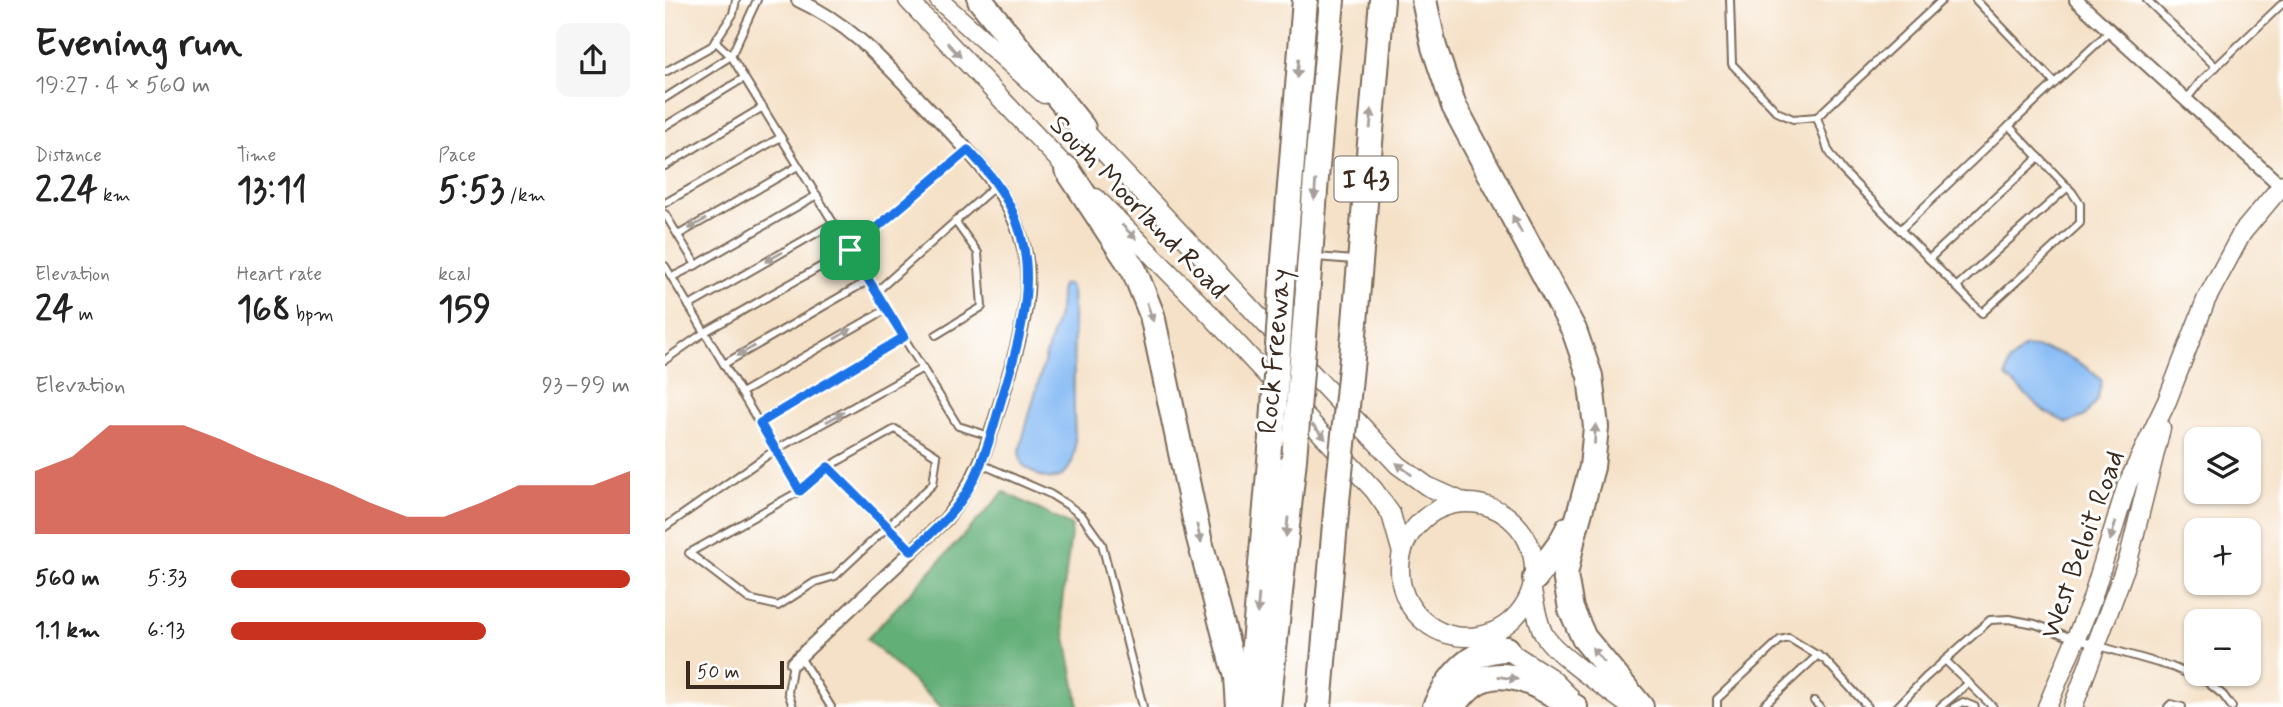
<!DOCTYPE html>
<meta charset="utf-8">
<style>
:root{--surface:#fff;--page:#f6f6f6;--text:#222;--muted:#767676;--accent:#c8321e}
body{margin:0;font-family:Mynerve,sans-serif;background:var(--page);color:var(--text);height:100vh;display:flex;flex-direction:column;font-size:26px;white-space:nowrap}
*{box-sizing:border-box;margin:0}
p{font-size:23px;color:var(--muted)}
.icon{flex:none;width:38px;height:38px;fill:none;stroke:currentColor;stroke-width:2;stroke-linecap:round;stroke-linejoin:round}
.map{position:relative;flex:1;overflow:hidden}
.drawer{display:flex;flex-direction:column;background:var(--surface);width:665px}
.drawer>*{flex:none}
.buttons{position:absolute;left:1519px;top:427px;display:grid;gap:14px}
.buttons a{display:grid;place-items:center;width:77px;height:77px;border-radius:14px;background:var(--surface);box-shadow:0 2px 5px #0004;font-size:35px}
.scale{position:absolute;left:21px;bottom:18px;width:98px;box-sizing:border-box;padding-left:7px;border:4px solid #3b2a1e;border-top:0;font-size:19px;line-height:24px;white-space:nowrap;color:#3b2a1e;-webkit-text-stroke:5px #fff;paint-order:stroke}
.pin{position:absolute;display:grid;place-items:center;width:60px;height:60px;color:#fff;margin:-30px;border-radius:14px;box-shadow:0 4px 10px #0006}
.round{display:grid;place-items:center;flex:none;width:74px;height:74px;border-radius:14px;background:var(--page)}
.summary{display:flex;align-items:center;justify-content:space-between;height:119px;padding:0 35px}
h1{font-size:38px;font-weight:700;line-height:52px}
.stats{display:grid;grid-template-columns:repeat(3,1fr);gap:10px;height:119px;padding:7px 35px}
.stats div{display:grid;align-content:center}
.stats b{font-size:35px;font-weight:700}
.stats small{font-size:19px;font-weight:400}
.stats p{font-size:19px}
.chart{height:196px;padding:14px 35px}
.chart p{display:flex;justify-content:space-between}
.chart svg{width:100%;height:126px;margin-top:7px;fill:var(--accent);opacity:.7}
ul{padding:0 35px;list-style:none;font-size:23px}
li{display:grid;grid-template-columns:112px 84px 1fr;align-items:center;height:52px}
li i{height:18px;border-radius:9px;background:var(--accent)}
main{display:flex;flex:1;min-height:0}
.map>svg:first-child{display:block}
.forest{fill:#64af78;stroke:#506c4b;stroke-width:2}
.water{fill:#85baf4;stroke:#607289;stroke-width:2}
.lines{fill:none;stroke-linecap:round;stroke-linejoin:round}
.lane-casing{stroke:#7c6a59;stroke-width:10}
.street-casing{stroke:#7c6a59;stroke-width:16}
.secondary-casing{stroke:#7c6a59;stroke-width:21}
.highway-casing{stroke:#7c6a59;stroke-width:28}
.lane{stroke:#fff;stroke-width:6}
.street{stroke:#fff;stroke-width:12}
.secondary{stroke:#fff;stroke-width:18}
.highway{stroke:#fff;stroke-width:24}
.highway-bridge-casing{stroke:#7c6a59;stroke-width:28;stroke-linecap:butt}
.highway-bridge{stroke:#fff;stroke-width:24}
.oneway{fill:#a79f9a}
.route-casing{stroke:#fff;stroke-width:14}
.route{stroke:#1a73e8;stroke-width:9}
.labels{text-anchor:middle;stroke-width:6;stroke-linejoin:round;paint-order:stroke}
.shield{fill:#fff;stroke:#766a62;stroke-width:2}
.shield-label{font-size:26px;font-weight:bold;fill:#3b2a1e}
.street-label{font-size:28px;fill:#3b2a1e;stroke:#fff}
</style>
<main>
<section class="drawer">
<div class="summary"><div><h1>Evening run</h1><p>19:27 · 4 × 560 m</p></div><a class="round"><svg class="icon" aria-label="share" viewBox="0 0 24 24"><path d="M12 15V3M7 8l5-5 5 5M5 13v7h14v-7"/></svg></a></div>
<div class="stats">
<div><p>Distance</p><b>2.24<small> km</small></b></div>
<div><p>Time</p><b>13:11</b></div>
<div><p>Pace</p><b>5:53<small> /km</small></b></div>
</div>
<div class="stats">
<div><p>Elevation</p><b>24<small> m</small></b></div>
<div><p>Heart rate</p><b>168<small> bpm</small></b></div>
<div><p>kcal</p><b>159</b></div>
</div>
<div class="chart"><p><span>Elevation</span>93–99 m</p>
<svg viewBox="0 0 160 44" preserveAspectRatio="none"><path d="M0 44V22L10 17L20 6L30 6L40 6L50 11L60 17L70 22L80 27L90 33L100 38L110 38L120 33L130 27L140 27L150 27L160 22V44z"/></svg>
</div>
<ul>
<li><b>560 m</b>5:33<i style="width:100%"></i></li>
<li><b>1.1 km</b>6:13<i style="width:64%"></i></li>
</ul>
</section>
<div class="map">
<svg width="1618" height="707" viewBox="0 0 1618 707">
<rect width="100%" height="100%" fill="#fff"/>
<filter id="ink" filterUnits="userSpaceOnUse"><feTurbulence type="fractalNoise" baseFrequency=".0143" numOctaves="2"/><feDisplacementMap in="SourceGraphic" scale="14" xChannelSelector="R" yChannelSelector="G"/><feConvolveMatrix kernelMatrix="1 2 1 2 8 2 1 2 1" color-interpolation-filters="sRGB"/></filter>
<filter id="wash" filterUnits="userSpaceOnUse"><feTurbulence type="fractalNoise" baseFrequency=".00686" numOctaves="4" result="noise"/><feDisplacementMap in="SourceGraphic" scale="28" xChannelSelector="R" yChannelSelector="G"/><feGaussianBlur stdDeviation="1.57" result="paint"/><feColorMatrix in="noise" values="0 0 0 0 0 0 0 0 0 0 0 0 0 0 0 0 0 1.4 0 .05"/><feComposite in="paint" operator="in"/></filter>
<g filter="url(#wash)">
<rect width="100%" height="100%" fill="#f5e1c7"/>
<polygon class="forest" points="339,492 407,526 396,611 414,707 276,707 202,639"/>
<g class="water">
<path d="M403 284 407 290C410 332 408 373 409 415 409 430 413 450 406 464 394 489 372 477 357 464L354 453C366 406 380 359 394 311 396 303 393 293 397 285Z"/>
<path d="M1360 347C1389 348 1417 360 1437 381L1432 400 1419 417 1402 423 1380 412 1341 377 1344 362Z"/>
</g>
</g>
<g filter="url(#ink)">
<g class="lines">
<g class="lane-casing">
<g id="lane">
<polyline points="1065,0 1067,64 1112,112 1128,119 1152,117"/>
<polyline points="1277,0 1152,117 1163,150 1177,170 1317,313 1415,223 1415,204 1407,192 1344,126 1444,32"/>
<polyline points="1311,0 1390,83"/>
<polyline points="1482,0 1551,67"/>
<polyline points="50,41 66,56 293,426 325,436"/>
<polyline points="0,72 47,46 68,14 71,0"/>
<polyline points="0,98 66,56 92,0"/>
<polyline points="1521,100 1535,82 1618,3"/>
<polyline points="0,126 79,78"/>
<polyline points="0,166 98,107"/>
<polyline points="0,203 116,137"/>
<polyline points="0,214 31,265 7,277"/>
<polyline points="1235,230 1344,126"/>
<polyline points="13,235 133,166"/>
<polyline points="651,257 689,260"/>
<polyline points="1264,259 1374,157"/>
<polyline points="31,265 152,195"/>
<polyline points="0,266 135,491"/>
<polyline points="1291,287 1403,187"/>
<polyline points="211,292 330,186"/>
<polyline points="24,306 169,223"/>
<polyline points="271,335 317,307 313,253 290,221"/>
<polyline points="0,360 40,332 185,250 303,150"/>
<polyline points="59,364 204,280"/>
<polyline points="76,393 222,309"/>
<polyline points="95,423 239,337"/>
<polygon points="230,429 272,456 268,484 170,576 150,582 113,606 84,599 24,553 135,491 163,467"/>
<polyline points="316,464 385,494 404,506 417,516 437,544 478,707"/>
<polyline points="163,467 247,551"/>
<polyline points="0,527 110,450 258,368"/>
<polyline points="135,657 166,707"/>
<polyline points="1280,660 1328,707"/>
<polyline points="1149,701 1155,707"/>
<polyline points="128,707 123,692 128,663"/>
<polyline points="1052,707 1052,699 1115,640 1124,638 1160,660 1203,707"/>
<polyline points="1097,707 1153,655"/>
<polyline points="1232,707 1260,678 1325,620 1344,619 1370,624 1410,639 1507,667 1542,682 1558,695 1567,707"/>
<polyline points="1275,707 1304,683"/>
<polyline points="1289,707 1298,702 1310,707"/>
<polyline points="1503,707 1506,704 1517,707"/>
</g>
</g>
<g class="street-casing">
<g id="street">
<polyline points="1411,0 1616,186"/>
<path d="M128 663 280 520C315 476 323 444 339 391 349 359 359 326 362 293 369 210 307 155 255 100 217 60 185 24 133 0"/>
</g>
</g>
<g class="secondary-casing">
<g id="secondary">
<polyline points="243,0 409,176"/>
<polyline points="274,0 379,94"/>
<polyline points="411,122 733,465 762,486 798,502"/>
<polyline points="431,198 539,308 709,490 726,514 737,553"/>
<circle cx="802" cy="570" r="67"/>
<path d="M867 591C870 605 872 620 878 633 889 654 945 691 966 707"/>
<polyline points="834,645 886,678 904,696"/>
<polyline points="1382,707 1426,602 1462,485 1502,401 1541,300 1577,233 1618,184"/>
<polyline points="1408,707 1464,557 1496,428"/>
</g>
</g>
<g class="highway-casing">
<g id="highway">
<polyline points="315,0 418,128"/>
<polyline points="759,0 769,47 789,106 909,330 925,376 931,427 927,467 908,537 900,575 906,609 919,638 976,707"/>
<polyline points="402,169 469,270 487,315 534,538 571,677 573,707"/>
<polyline points="617,285 640,0"/>
<polyline points="641,310 651,178 667,0"/>
<polyline points="687,358 717,0"/>
<polyline points="870,578 895,544 903,529"/>
<polyline points="584,702 607,438"/>
<polyline points="603,707 629,459"/>
<polyline points="654,707 672,501"/>
<path d="M770 707C784 676 805 649 842 649"/>
<path d="M787 707C795 698 803 686 814 681 846 665 883 692 910 707"/>
</g>
</g>
<use href="#lane" class="lane"/>
<use href="#street" class="street"/>
<use href="#secondary" class="secondary"/>
<use href="#highway" class="highway"/>
<g class="highway-bridge-casing">
<g id="highway-bridge">
<polyline points="607,438 617,285"/>
<polyline points="629,459 641,310"/>
<polyline points="672,501 687,358"/>
</g>
</g>
<use href="#highway-bridge" class="highway-bridge"/>
</g>
<defs><path id="oneway-solid" d="M-6-.8H1V-3.2L6.5 0L1 3.2V.8H-6Z" transform="scale(1.75)"/></defs>
<g class="oneway">
<use href="#oneway-solid" transform="translate(289 50) rotate(47)"/>
<use href="#oneway-solid" transform="translate(633 68) rotate(95)"/>
<use href="#oneway-solid" transform="translate(706 119) rotate(-85)"/>
<use href="#oneway-solid" transform="translate(650 190) rotate(94)"/>
<use href="#oneway-solid" transform="translate(32 224) rotate(150)"/>
<use href="#oneway-solid" transform="translate(852 224) rotate(-118)"/>
<use href="#oneway-solid" transform="translate(464 232) rotate(45)"/>
<use href="#oneway-solid" transform="translate(109 257) rotate(150)"/>
<use href="#oneway-solid" transform="translate(485 312) rotate(71)"/>
<use href="#oneway-solid" transform="translate(178 334) rotate(-30)"/>
<use href="#oneway-solid" transform="translate(81 351) rotate(150)"/>
<use href="#oneway-solid" transform="translate(170 417) rotate(-29)"/>
<use href="#oneway-solid" transform="translate(654 432) rotate(47)"/>
<use href="#oneway-solid" transform="translate(930 434) rotate(-87)"/>
<use href="#oneway-solid" transform="translate(739 469) rotate(-142)"/>
<use href="#oneway-solid" transform="translate(622 527) rotate(96)"/>
<use href="#oneway-solid" transform="translate(1448 531) rotate(107)"/>
<use href="#oneway-solid" transform="translate(534 534) rotate(77)"/>
<use href="#oneway-solid" transform="translate(593 604) rotate(95)"/>
<use href="#oneway-solid" transform="translate(933 655) rotate(-129)"/>
<use href="#oneway-solid" transform="translate(843 678) rotate(9)"/>
</g>
</g>
<g class="lines" filter="url(#ink)">
<g class="route-casing">
<path id="route" d="M303 150C379 227 369 293 340 388 329 423 321 461 301 493 287 516 266 533 247 551L163 467 135 491 95 423 239 337 185 250Z"/>
</g>
<use href="#route" class="route"/>
</g>
<g class="labels">
<rect class="shield" x="669.5" y="156.5" width="63" height="45" rx="5"/>
<g class="shield-label">
<text x="701" y="188">I 43</text>
</g>
<g class="street-label">
<text transform="translate(475 206) rotate(46)" y="10">South Moorland Road</text>
<text transform="translate(608 351) rotate(-85)" y="10">Rock Freeway</text>
<text transform="translate(1416 544) rotate(-70)" y="10">West Beloit Road</text>
</g>
</g>
</svg>
<div class="buttons">
<a><svg class="icon" aria-label="layers" viewBox="0 0 24 24"><path d="M12 4l9 5-9 5-9-5zM3 14l9 5 9-5"/></svg></a>
<a>+</a>
<a>−</a>
</div>
<div class="scale">50 m</div>
<div class="pin" style="left:185px;top:250px;background:#1e9e55"><svg class="icon" aria-label="arrive" viewBox="0 0 24 24"><path d="M6 21V4h12l-3 4 3 4H6"/></svg></div>
</div>
</main>
